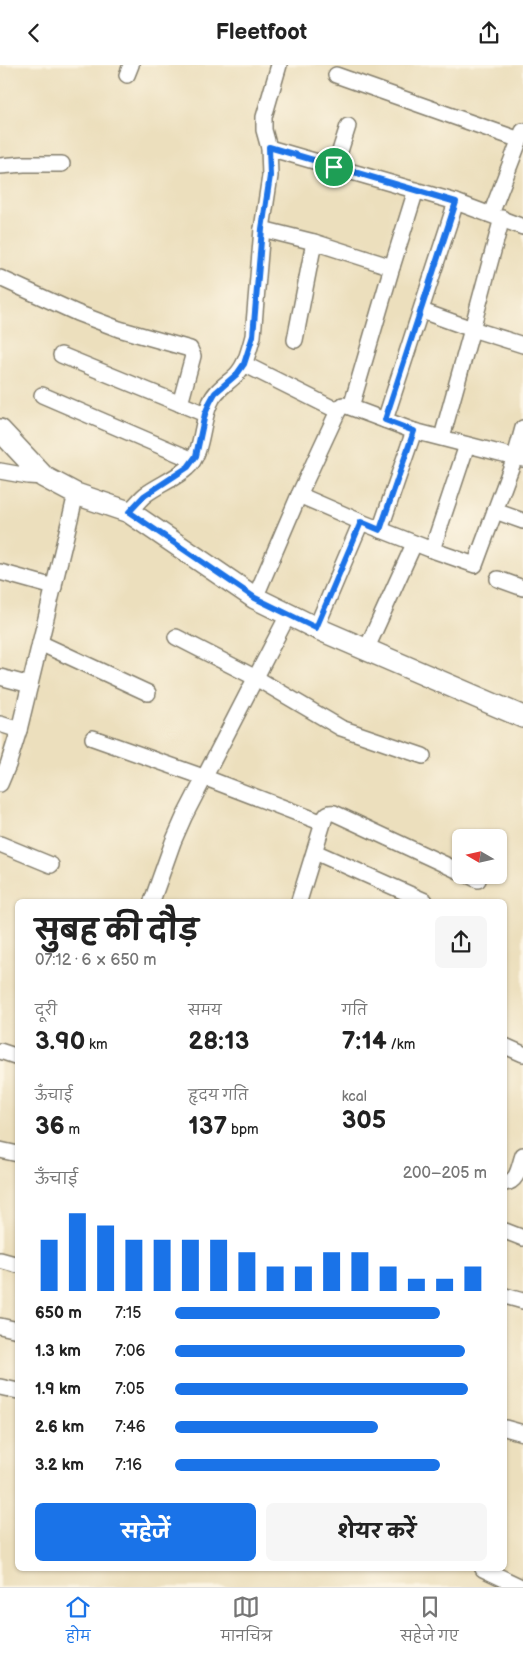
<!DOCTYPE html>
<html lang="hi">
<meta charset="utf-8">
<style>
:root{--surface:#fff;--page:#f6f6f6;--text:#222;--muted:#767676;--line:#e0e0e0;--accent:#1a73e8}
body{margin:0;font-family:"Balsamiq Sans","Playpen Sans Deva",sans-serif;background:var(--page);color:var(--text);height:100vh;display:flex;flex-direction:column;font-size:19px;white-space:nowrap}
*{box-sizing:border-box;margin:0}
p{font-size:16px;color:var(--muted)}
.icon{flex:none;width:28px;height:28px;fill:none;stroke:currentColor;stroke-width:2;stroke-linecap:round;stroke-linejoin:round}
.map{position:relative;flex:1;overflow:hidden}
.drawer{position:absolute;left:15px;top:834px;width:492px;height:672px;display:flex;flex-direction:column;background:var(--surface);border-radius:8px;box-shadow:0 1px 4px #0004}
.drawer>*{flex:none}
.needle{width:32px;rotate:279deg}
.fabs{position:absolute;left:452px;top:764px;display:grid;gap:10px}
.fabs a{display:grid;place-items:center;width:55px;height:55px;border-radius:8px;background:var(--surface);box-shadow:0 1px 4px #0004;font-size:25px}
.pin{position:absolute;display:grid;place-items:center;width:42px;height:42px;color:#fff;margin:-21px;border:2px solid #fff;border-radius:50%;box-shadow:0 1px 5px #0007}
.round{display:grid;place-items:center;flex:none;width:52px;height:52px;border-radius:8px;background:var(--page)}
.head{display:flex;align-items:center;justify-content:space-between;height:85px;padding:0 20px}
h1{font-size:28px;font-weight:700;line-height:38px}
.stats{display:grid;grid-template-columns:repeat(3,1fr);gap:8px;height:85px;padding:5px 20px}
.stats div{display:grid;align-content:center}
.stats b{font-size:25px;font-weight:700}
.stats small{font-size:14px;font-weight:400}
.stats p{font-size:14px}
.chart{height:140px;padding:10px 20px}
.chart p{display:flex;justify-content:space-between}
.chart svg{width:100%;height:90px;margin-top:5px;stroke:var(--accent);stroke-width:6}
.primary-button{display:flex;gap:10px;margin-top:auto;padding:10px 20px}
.primary-button a{flex:1;height:58px;border-radius:8px;background:var(--accent);color:#fff;font-size:20px;font-weight:700;line-height:58px;text-align:center}
.primary-button a+a{background:var(--page);color:var(--text)}
ul{padding:0 20px;list-style:none;font-size:16px}
li{display:grid;grid-template-columns:80px 60px 1fr;align-items:center;height:38px}
li i{height:12px;border-radius:6px;background:var(--accent)}
header{display:flex;justify-content:space-between;align-items:center;height:65px;padding:0 20px;background:var(--surface);font-size:22px;font-weight:700}
.dock{display:flex;justify-content:space-around;align-items:center;height:70px;border-top:1px solid var(--line);background:var(--surface);font-size:14px;color:var(--muted)}
.dock a{display:grid;justify-items:center;gap:2px}
.dock .active{color:var(--accent)}
.map>svg:first-child{display:block}
.lines{fill:none;stroke-linecap:round;stroke-linejoin:round}
.street-casing{stroke:#847e6c;stroke-width:18}
.secondary-casing{stroke:#847e6c;stroke-width:24}
.street{stroke:#fff;stroke-width:15}
.secondary{stroke:#fff;stroke-width:21}
.route-casing{stroke:#fff;stroke-width:10}
.route{stroke:#1a73e8;stroke-width:6}
</style>
<header><svg class="icon" aria-label="back" viewBox="0 0 24 24"><path d="M15 5l-7 7 7 7"/></svg>Fleetfoot<svg class="icon" aria-label="share" viewBox="0 0 24 24"><path d="M12 15V3M7 8l5-5 5 5M5 13v7h14v-7"/></svg></header>
<div class="map">
<svg width="523" height="1522" viewBox="0 0 523 1522">
<rect width="100%" height="100%" fill="#fcf5e5"/>
<filter id="ink" filterUnits="userSpaceOnUse"><feTurbulence type="fractalNoise" baseFrequency=".02" numOctaves="2"/><feDisplacementMap in="SourceGraphic" scale="10" xChannelSelector="R" yChannelSelector="G"/><feConvolveMatrix kernelMatrix="1 2 1 2 8 2 1 2 1" color-interpolation-filters="sRGB"/></filter>
<filter id="wash" filterUnits="userSpaceOnUse"><feTurbulence type="fractalNoise" baseFrequency=".0096" numOctaves="4" result="noise"/><feDisplacementMap in="SourceGraphic" scale="20" xChannelSelector="R" yChannelSelector="G"/><feGaussianBlur stdDeviation="1.12" result="paint"/><feColorMatrix in="noise" values="0 0 0 0 0 0 0 0 0 0 0 0 0 0 0 0 0 1.4 0 .05"/><feComposite in="paint" operator="in"/></filter>
<g filter="url(#wash)">
<rect width="100%" height="100%" fill="#ecdfbd"/>
</g>
<g filter="url(#ink)">
<g class="lines">
<g class="street-casing">
<g id="street">
<polyline points="127,10 131,0"/>
<polyline points="336,10 520,75"/>
<polyline points="269,83 456,137 523,162"/>
<polyline points="0,101 24,99 62,99"/>
<polyline points="335,102 348,61"/>
<polyline points="491,149 523,66"/>
<polyline points="262,164 314,177 392,202"/>
<polyline points="0,213 77,248 119,264 190,284 193,291 180,339"/>
<polyline points="422,246 472,264 502,153"/>
<polyline points="295,275 314,177"/>
<polyline points="61,290 205,349"/>
<polyline points="244,299 338,346 343,340 347,341 414,366 523,394"/>
<polyline points="42,330 193,395"/>
<polyline points="351,342 392,202 416,125"/>
<polyline points="385,355 456,137"/>
<polyline points="442,372 472,264 523,280"/>
<polyline points="0,406 28,411 44,412"/>
<polyline points="299,430 361,457 432,485 467,380"/>
<polyline points="495,446 523,456"/>
<path d="M129 447C134 442 139 435 145 430 158 420 175 414 187 403 203 389 201 357 210 338 215 325 227 319 236 310 246 300 249 285 253 271L262 164 270 111 269 83 264 65V52L279 0"/>
<polyline points="380,465 414,366"/>
<polyline points="432,485 475,500 515,392 523,363"/>
<polyline points="0,507 54,522"/>
<polyline points="498,514 523,523"/>
<polyline points="255,533 299,430 338,346"/>
<polyline points="316,563 361,457"/>
<polyline points="176,572 256,613 341,663 423,691"/>
<polyline points="40,578 148,628"/>
<polyline points="366,585 414,479"/>
<polyline points="0,612 30,620"/>
<polyline points="0,659 19,665"/>
<polyline points="93,673 206,713 323,758 299,836"/>
<polyline points="0,719 8,700 19,665 76,429"/>
<path d="M323 758C325 752 326 747 334 748L461 807"/>
<polyline points="0,779 51,800"/>
<polyline points="315,787 425,836"/>
<polyline points="468,810 478,815"/>
<polyline points="152,836 173,777 184,752 288,550"/>
<polyline points="505,981 523,989"/>
<polyline points="0,986 18,992"/>
<polyline points="0,1085 18,1089"/>
<path d="M505 1118C518 1117 519 1101 523 1090"/>
<polyline points="505,1166 523,1173"/>
<polyline points="0,1195 18,1200"/>
<polyline points="505,1231 523,1236"/>
<polyline points="0,1261 18,1265"/>
<polyline points="0,1322 18,1326"/>
<polyline points="505,1363 523,1368"/>
<polyline points="483,1504 521,1522"/>
</g>
</g>
<g class="secondary-casing">
<polyline id="secondary" points="0,365 44,412 76,429 129,447 255,533 316,563 523,652"/>
</g>
<use href="#street" class="street"/>
<use href="#secondary" class="secondary"/>
</g>
</g>
<g class="lines" filter="url(#ink)">
<g class="route-casing">
<polygon id="route" points="269,82 456,137 385,355 414,366 380,465 361,457 316,563 255,533 129,447 144,431 188,402 196,391 205,349 210,337 215,328 237,309 244,299 253,271 262,164 270,111"/>
</g>
<use href="#route" class="route"/>
</g>
</svg>
<div class="fabs">
<a><svg class="needle" viewBox="-14 -14 28 28"><path d="M0-13l5 13h-10z" fill="#e53935"/><path d="M0 13l5-13h-10z" fill="#767676"/></svg></a>
</div>
<div class="pin" style="left:334px;top:102px;background:#1e9e55"><svg class="icon" aria-label="arrive" viewBox="0 0 24 24"><path d="M6 21V4h12l-3 4 3 4H6"/></svg></div>
<section class="drawer">
<div class="head"><div><h1>सुबह की दौड़</h1><p>07:12 · 6 × 650 m</p></div><a class="round"><svg class="icon" aria-label="share" viewBox="0 0 24 24"><path d="M12 15V3M7 8l5-5 5 5M5 13v7h14v-7"/></svg></a></div>
<div class="stats">
<div><p>दूरी</p><b>3.90<small> km</small></b></div>
<div><p>समय</p><b>28:13</b></div>
<div><p>गति</p><b>7:14<small> /km</small></b></div>
</div>
<div class="stats">
<div><p>ऊँचाई</p><b>36<small> m</small></b></div>
<div><p>हृदय गति</p><b>137<small> bpm</small></b></div>
<div><p>kcal</p><b>305</b></div>
</div>
<div class="chart"><p><span>ऊँचाई</span>200–205 m</p>
<svg viewBox="0 0 160 44" preserveAspectRatio="none"><path d="M5 44V19M15 44V6M25 44V12M35 44V19M45 44V19M55 44V19M65 44V19M75 44V25M85 44V32M95 44V32M105 44V25M115 44V25M125 44V32M135 44V38M145 44V38M155 44V32"/></svg>
</div>
<ul>
<li><b>650 m</b>7:15<i style="width:85%"></i></li>
<li><b>1.3 km</b>7:06<i style="width:93%"></i></li>
<li><b>1.9 km</b>7:05<i style="width:94%"></i></li>
<li><b>2.6 km</b>7:46<i style="width:65%"></i></li>
<li><b>3.2 km</b>7:16<i style="width:85%"></i></li>
</ul>
<div class="primary-button"><a>सहेजें</a><a>शेयर करें</a></div>
</section>
</div>
<nav class="dock">
<a class="active"><svg class="icon" aria-label="home" viewBox="0 0 24 24"><path d="M3 11l9-7 9 7M6 9v11h12V9"/></svg>होम</a>
<a><svg class="icon" aria-label="map" viewBox="0 0 24 24"><path d="M3 6l6-2 6 2 6-2v14l-6 2-6-2-6 2zM9 4v14M15 6v14"/></svg>मानचित्र</a>
<a><svg class="icon" aria-label="saved" viewBox="0 0 24 24"><path d="M7 4h10v16l-5-4-5 4z"/></svg>सहेजे गए</a>
</nav>
